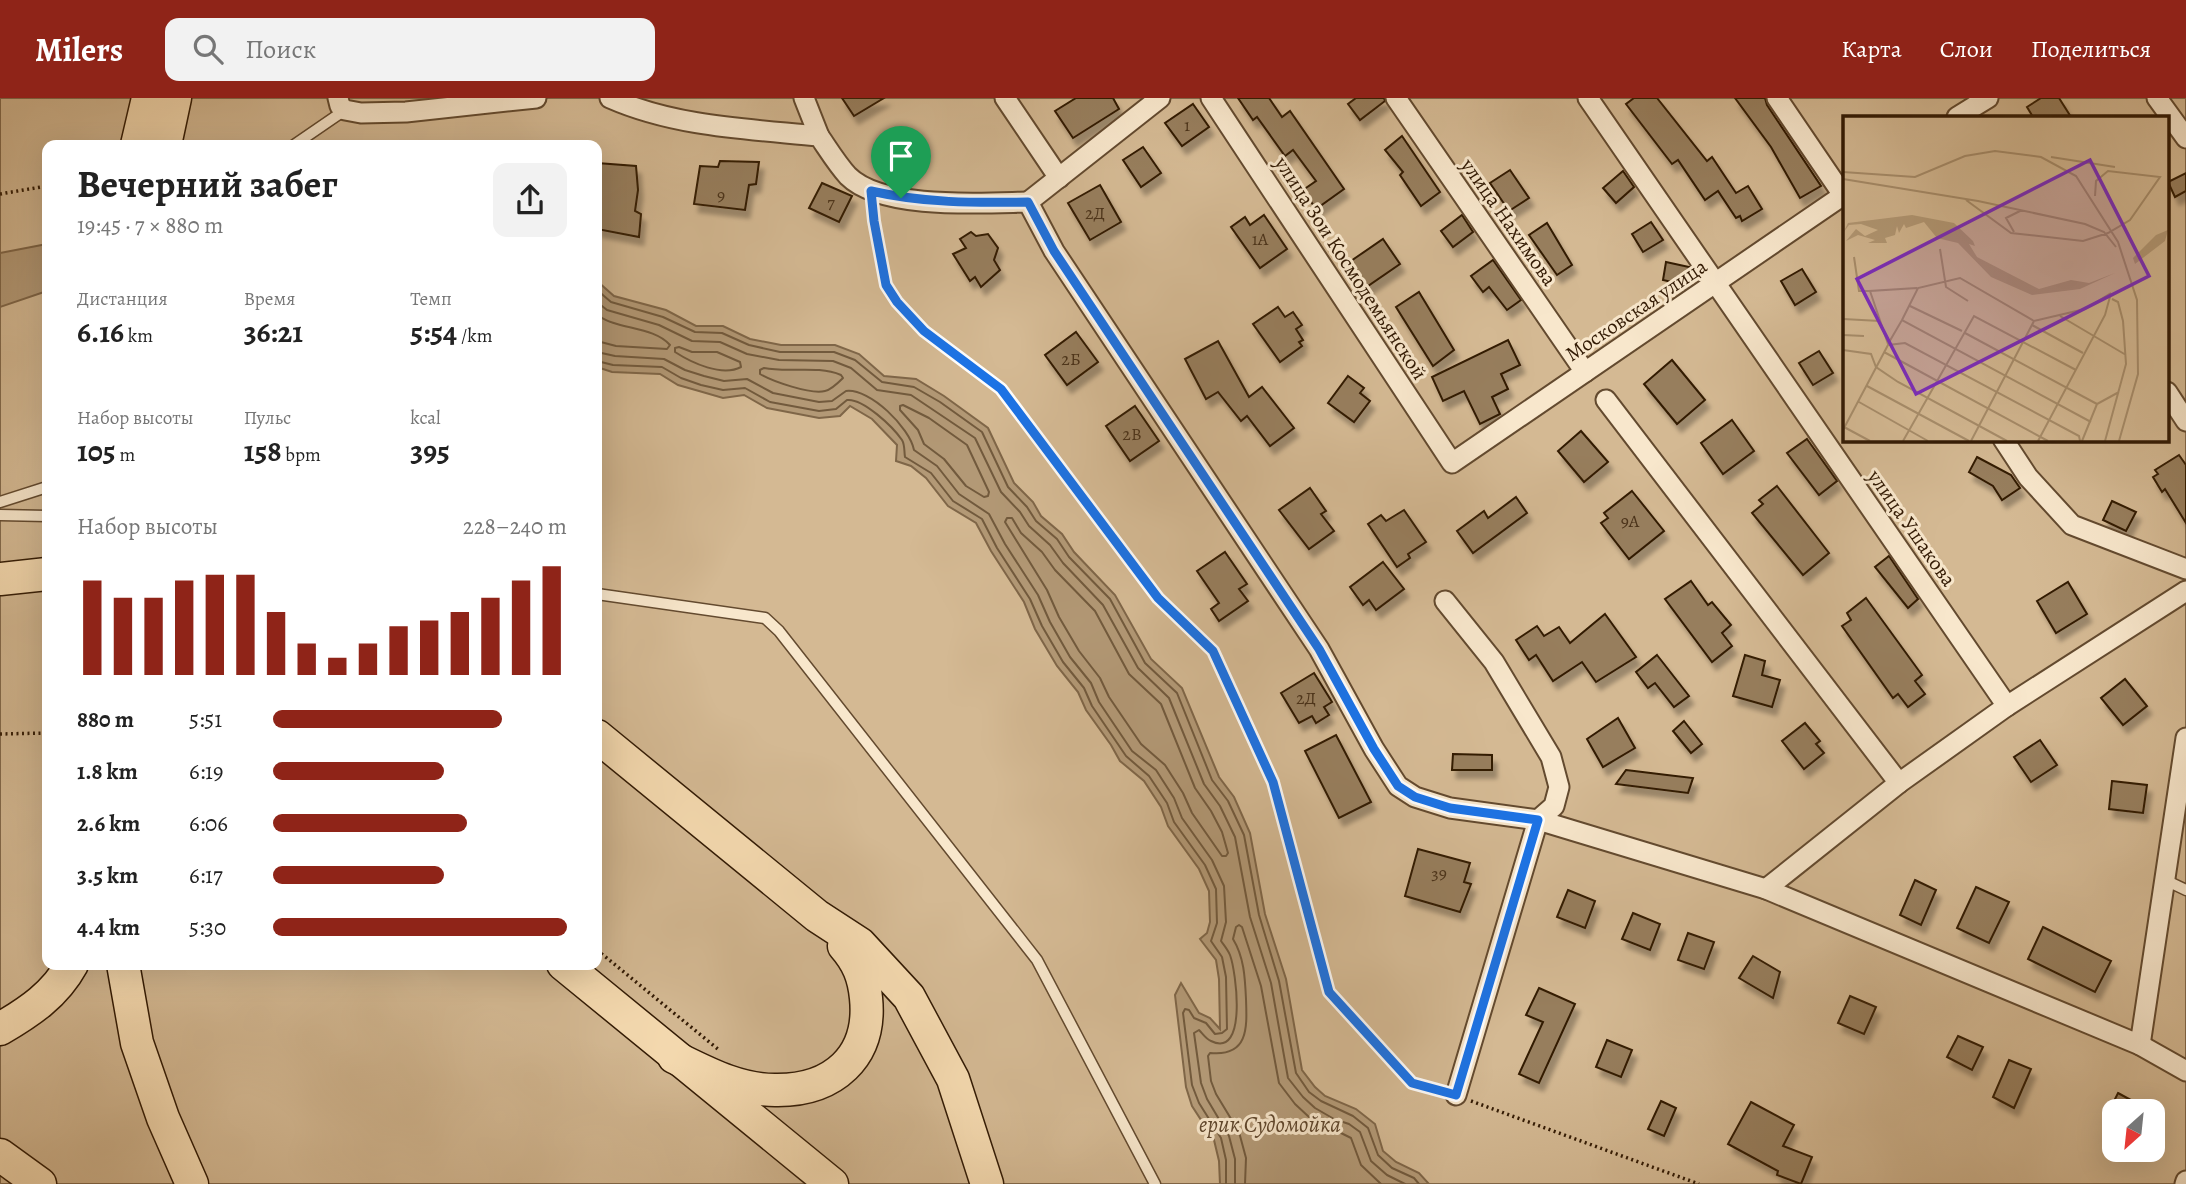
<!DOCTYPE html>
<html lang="ru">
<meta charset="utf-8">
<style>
:root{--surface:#fff;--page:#f2f2f2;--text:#222;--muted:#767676;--accent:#8f2418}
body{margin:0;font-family:Alegreya,serif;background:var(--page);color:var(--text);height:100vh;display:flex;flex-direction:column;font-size:26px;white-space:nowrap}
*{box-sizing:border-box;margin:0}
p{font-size:23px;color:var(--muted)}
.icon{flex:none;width:38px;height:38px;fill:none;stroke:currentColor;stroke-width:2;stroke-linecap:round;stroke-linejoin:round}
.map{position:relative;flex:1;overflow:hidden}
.side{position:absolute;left:42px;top:42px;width:560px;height:830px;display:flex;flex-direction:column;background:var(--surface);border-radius:14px;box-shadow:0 7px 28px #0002}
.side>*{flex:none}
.needle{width:46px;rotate:207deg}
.tools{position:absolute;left:2102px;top:1001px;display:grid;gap:14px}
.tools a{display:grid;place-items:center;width:63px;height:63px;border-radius:14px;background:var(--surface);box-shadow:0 7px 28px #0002;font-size:35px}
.pin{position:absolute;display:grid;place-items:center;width:60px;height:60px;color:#fff;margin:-72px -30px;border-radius:50% 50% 50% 0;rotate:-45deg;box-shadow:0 0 7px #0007}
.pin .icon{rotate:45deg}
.round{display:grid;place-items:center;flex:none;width:74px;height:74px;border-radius:14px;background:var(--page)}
.headline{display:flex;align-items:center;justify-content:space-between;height:119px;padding:0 35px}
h1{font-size:38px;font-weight:700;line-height:52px}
.stats{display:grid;grid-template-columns:repeat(3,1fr);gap:10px;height:119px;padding:7px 35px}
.stats div{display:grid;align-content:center}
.stats b{font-size:30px;font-weight:700}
.stats small{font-size:19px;font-weight:400}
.stats p{font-size:19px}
.chart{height:196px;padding:14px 35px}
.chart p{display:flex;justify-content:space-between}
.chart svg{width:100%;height:126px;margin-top:7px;stroke:var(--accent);stroke-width:6}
ul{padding:0 35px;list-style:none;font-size:23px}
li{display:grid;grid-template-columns:112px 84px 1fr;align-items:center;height:52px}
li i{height:18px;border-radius:9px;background:var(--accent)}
header{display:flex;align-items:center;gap:42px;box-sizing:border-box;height:98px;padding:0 35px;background:var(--accent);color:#fff}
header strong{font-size:33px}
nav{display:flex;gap:38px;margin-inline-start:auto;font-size:24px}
.search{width:490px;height:63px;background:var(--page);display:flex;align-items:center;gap:18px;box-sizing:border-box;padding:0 24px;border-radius:14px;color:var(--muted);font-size:26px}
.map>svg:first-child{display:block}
.green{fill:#d4b993;stroke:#836a4c;stroke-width:2;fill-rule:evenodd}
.water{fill:#b39976;stroke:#7f6648;stroke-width:2}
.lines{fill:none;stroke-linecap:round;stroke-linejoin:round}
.shore{stroke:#725a3d;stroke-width:2}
.building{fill:#977e5d;stroke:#321a04;stroke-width:2;filter:url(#shadow)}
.lane-casing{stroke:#634a2f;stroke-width:13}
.street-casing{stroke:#634a2f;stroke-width:23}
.primary-casing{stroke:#321a04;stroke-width:35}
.path{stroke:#321a04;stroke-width:3.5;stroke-dasharray:2 3.5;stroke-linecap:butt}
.lane{stroke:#f8e7cc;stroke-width:10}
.street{stroke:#f8e7cc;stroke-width:19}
.primary{stroke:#f5dab0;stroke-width:32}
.route-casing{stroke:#fff;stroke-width:14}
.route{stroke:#1a73e8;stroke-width:9}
.labels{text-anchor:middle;stroke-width:6;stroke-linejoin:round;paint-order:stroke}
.number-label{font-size:18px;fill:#4b331a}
.street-label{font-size:21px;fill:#321a04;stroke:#f8e7cc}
.water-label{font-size:23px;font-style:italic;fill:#5f462c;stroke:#f8e7cc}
.inset-road{fill:none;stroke:#a78d6b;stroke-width:2}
.view{fill:#7b2cbf;fill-opacity:0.15;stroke:#7b2cbf;stroke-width:3.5}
.inset-edge{fill:none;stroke:#321a04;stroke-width:3.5}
</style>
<header>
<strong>Milers</strong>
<div class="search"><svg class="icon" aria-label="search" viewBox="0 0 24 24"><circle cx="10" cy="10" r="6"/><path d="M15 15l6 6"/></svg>Поиск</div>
<nav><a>Карта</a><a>Слои</a><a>Поделиться</a></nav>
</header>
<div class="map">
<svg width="2186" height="1086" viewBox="0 0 2186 1086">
<defs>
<filter id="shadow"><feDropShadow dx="4.5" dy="8" stdDeviation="2" flood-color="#0004"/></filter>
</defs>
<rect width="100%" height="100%" fill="#f5dab0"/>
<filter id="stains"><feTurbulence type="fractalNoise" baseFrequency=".00286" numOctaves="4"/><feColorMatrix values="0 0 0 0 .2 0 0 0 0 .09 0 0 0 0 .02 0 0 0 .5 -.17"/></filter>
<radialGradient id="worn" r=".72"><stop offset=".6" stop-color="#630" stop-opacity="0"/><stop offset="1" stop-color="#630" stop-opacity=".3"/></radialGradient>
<path class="green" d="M0 0H2186V1086H0ZM1845 19H2167V341H1845ZM47 47H597V866H47ZM2114 1013H2152V1052H2114Z"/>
<g class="water">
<polygon points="47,146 47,193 0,209 0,155"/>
<polygon points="597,183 614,198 666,212 696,228 723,228 750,241 781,247 835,247 859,256 884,278 916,281 944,298 988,330 1014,385 1033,404 1041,418 1062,436 1074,454 1115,497 1151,561 1182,590 1219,679 1234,699 1250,735 1265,816 1286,881 1302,972 1315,989 1325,998 1356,1011 1375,1026 1383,1053 1396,1064 1419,1075 1429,1086 1220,1086 1219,1063 1214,1042 1192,1008 1186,989 1175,897 1181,885 1199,915 1210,920 1220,931 1219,881 1216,862 1200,841 1207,835 1210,824 1209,793 1199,771 1168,728 1161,709 1144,683 1120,663 1111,647 1086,612 1078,594 1057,568 1035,531 1024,504 991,453 976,425 948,408 926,380 911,368 896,363 897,347 872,321 850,308 840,318 819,320 767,310 744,297 723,300 699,293 678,287 660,276 612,274 597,269"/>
</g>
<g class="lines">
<g class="shore">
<polyline points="597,192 611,204 663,219 695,234 722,235 749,247 780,254 834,254 855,262 882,284 914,289 940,304 982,334 1008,389 1027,409 1036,423 1057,441 1069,459 1110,501 1145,565 1177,595 1212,682 1228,703 1244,737 1259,817 1279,883 1296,975 1309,994 1321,1003 1353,1018 1368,1030 1378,1057 1392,1070 1414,1080 1419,1086"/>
<polyline points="597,204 607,212 659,227 692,243 720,244 747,256 779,262 833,263 851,270 877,292 911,297 975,340 1001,394 1020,414 1029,428 1050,447 1063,465 1103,507 1138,570 1169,600 1204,686 1220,708 1235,739 1250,819 1271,885 1288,980 1303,999 1315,1010 1334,1021 1349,1026 1360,1034 1371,1063 1387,1077 1405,1086"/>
<path d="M597 217C618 232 653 228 670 247L667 251 616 248 597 243"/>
<path d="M679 249 692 254H717L740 264 741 269C722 279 692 265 675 254V250Z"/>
<path d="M597 254 615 258 664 261 685 272 704 278 724 283 747 281 773 295 819 304 832 303 846 293C870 290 910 330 914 352L937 368 959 396 989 416 1005 446 1038 497 1050 524 1070 559 1091 585 1099 604 1132 653 1156 672 1174 700 1182 720 1212 762 1224 788 1226 824 1221 843C1224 847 1228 852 1230 857 1236 873 1248 961 1211 943 1206 941 1203 936 1199 932L1194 935 1201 985 1207 1001 1229 1038 1235 1061V1086"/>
<path d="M597 263 613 267 662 269 681 280 701 287 723 292 745 290 770 304 819 313 836 311 847 302C863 300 893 329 902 342 905 347 904 353 905 359L931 375 953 403 982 421 997 450 1030 501 1042 528 1063 564 1084 590 1092 608 1126 658 1149 678 1167 705 1174 724 1205 767 1216 791 1217 825 1211 843 1222 859 1226 879 1227 931 1222 935 1215 936 1206 925 1194 920 1189 912 1185 911 1183 915 1192 987 1199 1005 1221 1040 1226 1062V1086"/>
<path d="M764 270C789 275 817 267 841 277L843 280C839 284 831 292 825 293 811 297 772 283 760 276V272Z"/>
<polygon points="903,307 929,320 967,347 989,394 988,398 984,399 966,388 944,361 924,346 918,332 900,312 900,308"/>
<polygon points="1007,420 1012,420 1021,435 1042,454 1055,472 1095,513 1129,576 1161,606 1195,690 1211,713 1222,734 1228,755 1226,758 1222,758 1192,715 1183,695 1165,667 1141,646 1109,599 1100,580 1079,553 1059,519 1047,492 1005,424"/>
<path d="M1245 1086 1246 1060 1239 1034 1216 996 1211 983 1208 958 1210 955C1249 959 1247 929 1246 901 1245 879 1244 859 1233 841L1236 829 1239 827 1242 829 1261 888 1279 985 1295 1006 1309 1019 1351 1040 1361 1067 1381 1086"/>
</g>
</g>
<g class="building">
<polygon points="842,0 884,0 854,18"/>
<polygon points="1076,0 1113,0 1119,11 1073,40 1055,13"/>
<polygon points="1238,0 1269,0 1282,19 1290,13 1344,91 1316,111 1303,92 1316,83 1293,52 1285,58 1257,19 1253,22"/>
<polygon points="1356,0 1384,0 1385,3 1360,22 1348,6"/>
<polygon points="1634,0 1657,0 1707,63 1712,59 1736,95 1748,88 1762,111 1742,123 1740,118 1736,120 1718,93 1705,102 1678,62 1672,66 1626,6"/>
<polygon points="1735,0 1765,0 1767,7 1821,88 1800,100 1771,49"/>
<polygon points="2041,0 2059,0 2071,19 2033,19 2027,9"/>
<polygon points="1193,6 1209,29 1182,48 1165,25"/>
<polygon points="1402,38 1440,94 1421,108 1400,77 1403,74 1385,52"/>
<polygon points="1143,49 1161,75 1141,89 1123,62"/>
<polygon points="720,63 759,64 756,86 749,87 745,112 694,106 700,68 718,69"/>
<polygon points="597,65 636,68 638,92 635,113 641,116 639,139 597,131"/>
<polygon points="1510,72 1529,100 1509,113 1490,85"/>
<polygon points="1623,73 1634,89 1616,105 1603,90"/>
<polygon points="2186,75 2186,93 2175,99 2168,84"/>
<polygon points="822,85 852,98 839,124 809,110"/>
<polygon points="1100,87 1121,124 1090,142 1068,105"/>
<polygon points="1264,117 1287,151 1260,170 1231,129 1245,119 1250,127"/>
<polygon points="1462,117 1473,134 1453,149 1441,133"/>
<polygon points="1651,124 1663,142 1643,154 1632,136"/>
<polygon points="1547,125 1572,167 1557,177 1529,137"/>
<polygon points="971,134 976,138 988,136 998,150 994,162 1000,172 981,189 975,179 970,183 953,156 966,150 960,141"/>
<polygon points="1383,141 1400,166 1365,190 1348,165"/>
<polygon points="1493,162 1521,202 1507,212 1489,189 1483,194 1471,178"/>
<polygon points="1666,164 1689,169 1685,187 1663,182"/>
<polygon points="1802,171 1816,194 1795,207 1781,183"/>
<polygon points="1419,194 1454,252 1433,268 1396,209"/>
<polygon points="1278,209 1285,219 1293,214 1302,227 1296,231 1303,242 1299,244 1302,248 1280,264 1253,226"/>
<polygon points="1076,234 1098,264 1067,287 1045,257"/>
<polygon points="1508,242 1520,267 1501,276 1508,291 1492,299 1500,316 1480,326 1464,293 1443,303 1432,279"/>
<polygon points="1218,243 1249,299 1262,289 1294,330 1270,348 1247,318 1241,323 1218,294 1206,301 1185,261"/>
<polygon points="1819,253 1833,275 1813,287 1799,265"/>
<polygon points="1672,262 1705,302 1677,326 1644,286"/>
<polygon points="1348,278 1364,290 1360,295 1370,303 1354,324 1328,305"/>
<polygon points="1135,308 1159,343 1130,363 1106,328"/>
<polygon points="1732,322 1754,353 1723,376 1701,345"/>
<polygon points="1581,333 1608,364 1584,384 1558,353"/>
<polygon points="1807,341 1837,383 1819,397 1787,355"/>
<polygon points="2179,357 2186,367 2186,425 2165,391 2162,394 2153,379 2158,376 2155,372"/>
<polygon points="1977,359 2011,377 2020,390 2002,402 1993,388 1969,374"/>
<polygon points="1777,388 1829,455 1803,477 1752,415 1763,406 1759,402"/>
<polygon points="1310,390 1326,413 1321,416 1334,433 1309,451 1279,412"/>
<polygon points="1632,393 1664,433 1629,461 1601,425 1608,420 1604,415"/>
<polygon points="1516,399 1527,415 1473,455 1457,433 1484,413 1488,420"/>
<polygon points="2112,403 2136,414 2126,433 2103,422"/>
<polygon points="1404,412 1426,444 1408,456 1410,460 1397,469 1368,426 1381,417 1386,423"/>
<polygon points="1225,454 1247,486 1239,491 1248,503 1219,523 1211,511 1219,505 1197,473"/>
<polygon points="1889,458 1918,501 1908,510 1875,469"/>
<polygon points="1383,464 1404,491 1376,512 1369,502 1363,507 1350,489"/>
<polygon points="1691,483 1708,507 1712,504 1731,527 1722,535 1732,548 1712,564 1665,501"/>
<polygon points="2068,484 2087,516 2056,535 2037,503"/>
<polygon points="1866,500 1922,577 1915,583 1925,596 1908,609 1898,596 1893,600 1842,528 1851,522 1847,515"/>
<polygon points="1605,516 1636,559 1596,584 1582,564 1553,583 1536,557 1529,562 1516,542 1537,528 1544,538 1559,529 1570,545"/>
<polygon points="1657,557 1689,598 1674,609 1655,585 1648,590 1636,574"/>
<polygon points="1745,557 1765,563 1762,577 1780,582 1772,609 1733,598"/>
<polygon points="1314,575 1332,604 1324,609 1329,617 1316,625 1312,618 1299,625 1281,595"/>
<polygon points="2125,581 2147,608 2123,627 2101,600"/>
<polygon points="1618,620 1635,650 1603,669 1587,641"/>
<polygon points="1684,623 1702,646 1691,655 1673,633"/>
<polygon points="1805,625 1820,643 1816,646 1824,655 1804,671 1782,643"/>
<polygon points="1336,637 1371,704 1339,720 1305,653"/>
<polygon points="2040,642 2057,667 2031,684 2014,659"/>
<polygon points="1453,656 1492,657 1492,672 1452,672"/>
<polygon points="1626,672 1667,677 1693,680 1688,695 1616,686"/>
<polygon points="2112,683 2147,687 2143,715 2109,711"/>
<polygon points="1418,751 1470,765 1464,784 1471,786 1460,814 1405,798"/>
<polygon points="1915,782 1936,792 1921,827 1900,817"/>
<polygon points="1976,789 2009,804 1989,845 1957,830"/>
<polygon points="1568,792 1595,803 1585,830 1557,819"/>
<polygon points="1633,815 1660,826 1650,852 1622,841"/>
<polygon points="2043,829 2111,863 2095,894 2028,861"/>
<polygon points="1688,835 1714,844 1704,871 1678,862"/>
<polygon points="1753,858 1780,874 1773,900 1739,880"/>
<polygon points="1539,890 1575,906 1539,985 1519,976 1543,924 1526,917"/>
<polygon points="1850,898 1876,909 1864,936 1838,925"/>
<polygon points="1958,938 1983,949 1972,972 1947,959"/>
<polygon points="1607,942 1632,952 1621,979 1596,969"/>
<polygon points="2009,962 2031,971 2014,1010 1993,999"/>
<polygon points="2118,995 2151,1013 2109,1013"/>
<polygon points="1661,1003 1676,1010 1664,1038 1648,1031"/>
<polygon points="1751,1004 1794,1027 1783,1048 1812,1059 1801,1086 1777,1077 1778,1073 1728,1046"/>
</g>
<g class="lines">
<g class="lane-casing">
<g id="lane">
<polyline points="294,47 345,12"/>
<polyline points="0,404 47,389"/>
<polyline points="0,417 47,418"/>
<polyline points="597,496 765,520 779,533 1037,862 1155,1086"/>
<polyline points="2165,782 2186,792"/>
</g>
</g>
<g class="street-casing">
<g id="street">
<polyline points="338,0 340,8 345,12 361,15 406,14 536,0"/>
<path d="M610 0C676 29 748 31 819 38 828 51 837 66 848 78 882 112 982 105 1028 104L1054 153 1319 551 1374 651 1398 688 1415 699 1450 710 1538 722 1766 791 1899 685 2007 608"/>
<polyline points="804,0 819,38"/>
<polyline points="1005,0 1059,80"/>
<polyline points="1211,0 1452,365 1845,96"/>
<polyline points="1396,0 1585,274"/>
<polyline points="1588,0 2007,608 2186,493"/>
<polyline points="1777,0 1845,100"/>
<polyline points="2157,0 2186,40"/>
<polyline points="1957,19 1988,0"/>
<polyline points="1028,104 1160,0"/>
<polyline points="2167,294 2186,323"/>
<polyline points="1606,302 1899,685"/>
<polyline points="2003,341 2028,379 2072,427 2186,471"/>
<polyline points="1445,503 1494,564 1551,659 1559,689 1554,708 1538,722 1456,997"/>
<polyline points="1766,791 2140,947 2186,640"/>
<polyline points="2140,947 2186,973"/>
<polyline points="2185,1086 2186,1083"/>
</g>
</g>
<g class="primary-casing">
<g id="primary">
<polyline points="137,47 148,0"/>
<polyline points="165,47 175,0"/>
<polyline points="0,481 47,476"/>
<polyline points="597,638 817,818 860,846 909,899 953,981 987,1086"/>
<polyline points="123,866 137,945 163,1020 192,1086"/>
<polyline points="563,866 832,1086"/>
<path d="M0 931C29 914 55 897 72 866"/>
<path d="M674 959C707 975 738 992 775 992 833 993 872 959 866 900 864 879 858 864 844 848"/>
<polyline points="0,1057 40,1086"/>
</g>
</g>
<g class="path">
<polyline points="0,96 47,88"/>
<polyline points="873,112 886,187 897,204 924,233 1001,291 1158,500 1213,553 1273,684 1329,894 1412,985 1440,993"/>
<polyline points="0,636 47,635"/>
<polyline points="597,852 719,952"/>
<polyline points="1471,1003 1699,1086"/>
</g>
<use href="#lane" class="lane"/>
<use href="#street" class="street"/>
<use href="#primary" class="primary"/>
</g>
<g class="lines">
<g class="route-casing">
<path id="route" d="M871 93C923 105 974 105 1028 104L1054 153 1319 551 1374 651 1398 688 1415 699 1450 710 1538 722 1456 997 1412 985 1329 894 1273 684 1213 553 1158 500 1001 291 924 233 897 204 886 187 874 123Z"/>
</g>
<use href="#route" class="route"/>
</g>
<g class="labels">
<g class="number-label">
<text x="1187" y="33">1</text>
<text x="721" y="103">9</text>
<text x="831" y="110">7</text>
<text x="1095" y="121">2Д</text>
<text x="1260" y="147">1А</text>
<text x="1071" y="267">2Б</text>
<text x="1132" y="342">2В</text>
<text x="1630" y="429">9А</text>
<text x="1306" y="606">2Д</text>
<text x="1439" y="781">39</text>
</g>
<g class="street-label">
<text transform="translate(1509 124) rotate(55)" y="7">улица Нахимова</text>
<text transform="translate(1351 170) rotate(57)" y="7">улица Зои Космодемьянской</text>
<text transform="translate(1636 212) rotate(-34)" y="7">Московская улица</text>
<text transform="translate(1912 430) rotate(55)" y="7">улица Ушакова</text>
</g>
<g class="water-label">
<text x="1270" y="1034">ерик Судомойка</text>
</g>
</g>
<g transform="translate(1843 18)">
<rect width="326" height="326" fill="#f5dab0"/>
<path d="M0 0H325V325H0Z" fill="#d4b993"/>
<path d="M69 99 111 107 130 125 132 130 126 128 134 141 196 173 228 164 246 167 272 157 237 173 189 179 148 161 115 127 94 122 81 106 63 112 61 108 56 117 54 110 52 119 42 122 44 127H25L32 124 15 119 3 125 13 113 22 120 35 114 18 108 6 109 0 117 5 107ZM325 114 322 125 292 148 290 142 313 119Z" fill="#b39976"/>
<path class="inset-road" d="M208 41 272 51M0 56 72 61 122 40 152 35 198 41 233 60 275 126 294 184 295 258 276 325M0 63 135 85 242 108 261 116 273 131M123 84 168 117 240 125 265 117 287 104 317 61 265 55 253 65 252 80M171 116 163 102 177 95M97 133 103 171 125 185M11 141 16 175H27M67 190 119 215M217 200 283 239M0 203 37 205M59 204 75 172 117 162 191 205 242 193 268 177M189 209 240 237M122 217 254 288M0 219 21 220M45 228 59 204 248 306M45 228 27 175 74 172M0 234 28 238 33 251 55 266 164 325M41 236 205 325M24 270 126 325M16 286 85 325M1 311 27 325M0 314 45 229 62 227 236 320 237 325M60 325 131 200 233 254M128 325 191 205M195 325 262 199 268 177M239 325 254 288 276 276M262 325 283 248 280 205 275 186 269 183"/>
<path class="view" d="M247 44 306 160 73 278 14 163Z"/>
<rect width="326" height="326" class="inset-edge"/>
</g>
<rect width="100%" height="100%" filter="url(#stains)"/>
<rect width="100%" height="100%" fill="url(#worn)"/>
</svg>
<div class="tools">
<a><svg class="needle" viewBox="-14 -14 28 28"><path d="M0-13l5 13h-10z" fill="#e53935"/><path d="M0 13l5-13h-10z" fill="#767676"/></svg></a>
</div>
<div class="pin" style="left:901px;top:100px;background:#1e9e55"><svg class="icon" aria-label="arrive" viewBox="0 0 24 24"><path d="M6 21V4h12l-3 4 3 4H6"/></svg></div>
<section class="side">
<div class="headline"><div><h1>Вечерний забег</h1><p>19:45 · 7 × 880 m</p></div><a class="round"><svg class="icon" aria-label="share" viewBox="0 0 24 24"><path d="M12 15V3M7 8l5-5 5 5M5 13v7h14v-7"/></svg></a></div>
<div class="stats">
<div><p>Дистанция</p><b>6.16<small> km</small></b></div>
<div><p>Время</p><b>36:21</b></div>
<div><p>Темп</p><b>5:54<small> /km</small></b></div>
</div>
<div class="stats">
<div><p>Набор высоты</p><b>105<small> m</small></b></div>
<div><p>Пульс</p><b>158<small> bpm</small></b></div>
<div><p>kcal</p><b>395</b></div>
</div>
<div class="chart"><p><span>Набор высоты</span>228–240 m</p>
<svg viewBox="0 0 160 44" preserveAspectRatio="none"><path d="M5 44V11M15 44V17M25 44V17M35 44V11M45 44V9M55 44V9M65 44V22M75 44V33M85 44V38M95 44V33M105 44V27M115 44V25M125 44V22M135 44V17M145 44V11M155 44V6"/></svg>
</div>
<ul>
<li><b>880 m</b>5:51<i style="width:78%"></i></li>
<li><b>1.8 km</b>6:19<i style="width:58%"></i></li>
<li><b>2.6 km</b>6:06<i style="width:66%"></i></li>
<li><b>3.5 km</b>6:17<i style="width:58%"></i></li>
<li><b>4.4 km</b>5:30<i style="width:100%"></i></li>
</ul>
</section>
</div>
